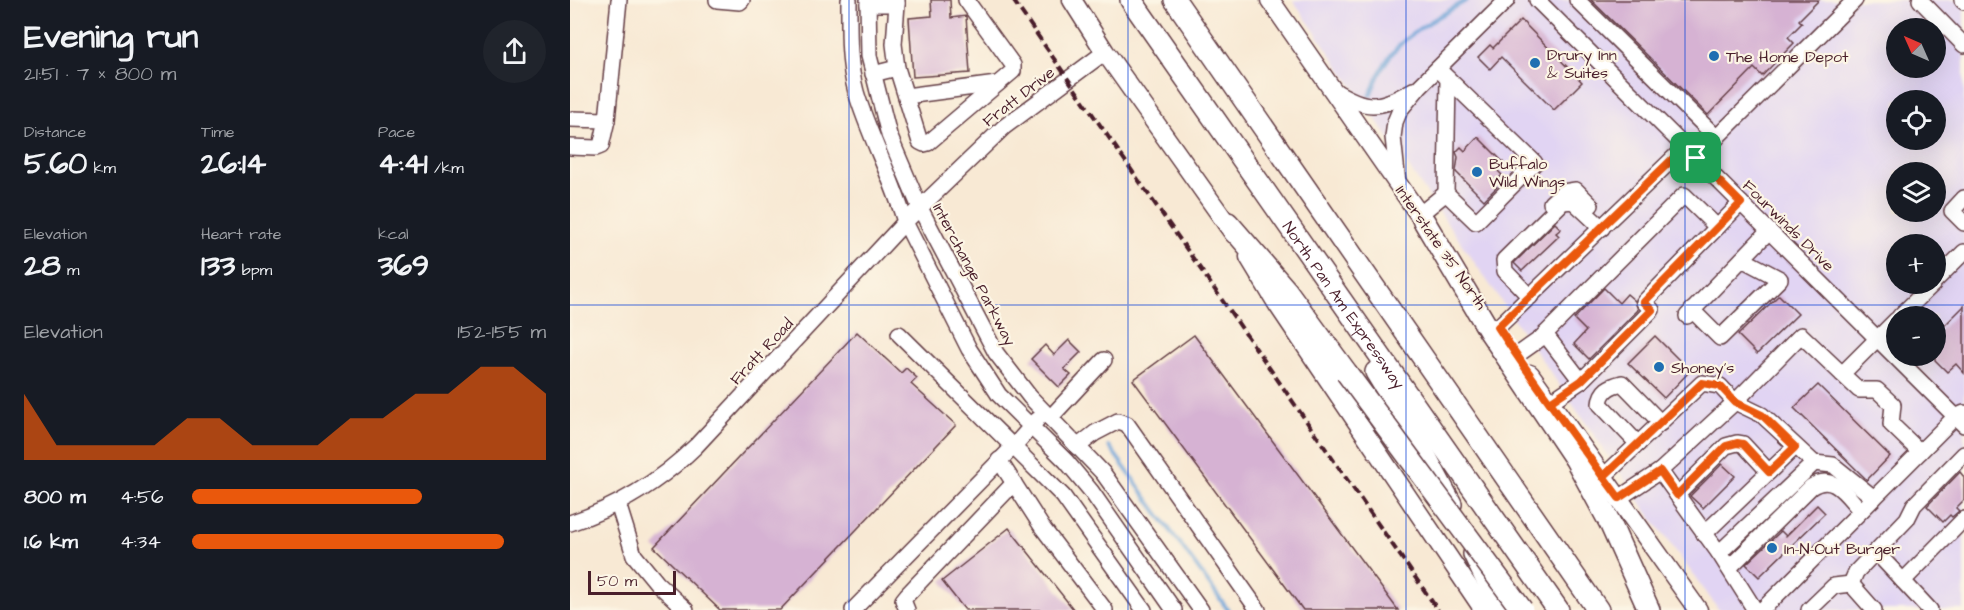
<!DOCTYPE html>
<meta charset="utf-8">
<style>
:root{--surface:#171b24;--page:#20242c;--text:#f1f3f6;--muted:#9ea1a6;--accent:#ea580c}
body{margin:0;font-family:"Architects Daughter",sans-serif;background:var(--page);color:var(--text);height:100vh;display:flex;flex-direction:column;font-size:22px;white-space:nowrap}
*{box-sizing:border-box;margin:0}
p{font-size:20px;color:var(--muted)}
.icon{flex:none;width:33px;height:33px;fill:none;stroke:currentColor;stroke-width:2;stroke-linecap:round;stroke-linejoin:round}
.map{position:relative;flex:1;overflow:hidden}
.details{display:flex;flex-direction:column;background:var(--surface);width:570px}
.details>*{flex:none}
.needle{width:39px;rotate:315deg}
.controls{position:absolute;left:1316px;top:18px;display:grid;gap:12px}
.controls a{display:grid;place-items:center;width:60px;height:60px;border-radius:50%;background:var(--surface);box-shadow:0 6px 24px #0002;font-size:30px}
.scale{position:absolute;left:18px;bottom:15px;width:88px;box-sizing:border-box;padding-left:6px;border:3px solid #4a1f2b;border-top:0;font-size:16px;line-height:21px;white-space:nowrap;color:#4a1f2b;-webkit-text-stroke:4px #fcf5e5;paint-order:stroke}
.pin{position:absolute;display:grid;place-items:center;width:51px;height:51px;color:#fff;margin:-26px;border-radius:12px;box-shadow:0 3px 9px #0006}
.round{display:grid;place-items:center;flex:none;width:63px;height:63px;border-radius:32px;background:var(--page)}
.head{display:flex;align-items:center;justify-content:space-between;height:102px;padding:0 24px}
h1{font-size:33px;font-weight:700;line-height:45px}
.metrics{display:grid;grid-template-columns:repeat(3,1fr);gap:9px;height:102px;padding:6px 24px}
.metrics div{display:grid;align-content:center}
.metrics b{font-size:30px;font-weight:700}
.metrics small{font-size:16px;font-weight:400}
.metrics p{font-size:16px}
.chart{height:168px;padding:12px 24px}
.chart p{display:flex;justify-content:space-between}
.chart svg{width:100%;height:108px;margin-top:6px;fill:var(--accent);opacity:.7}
ul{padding:0 24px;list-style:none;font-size:20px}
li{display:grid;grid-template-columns:96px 72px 1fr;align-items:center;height:45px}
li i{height:15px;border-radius:8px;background:var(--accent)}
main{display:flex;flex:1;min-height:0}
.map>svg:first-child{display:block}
.built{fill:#e1d4f3;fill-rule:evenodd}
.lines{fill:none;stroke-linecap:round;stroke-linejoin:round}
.stream{stroke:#6aa1d8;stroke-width:4}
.building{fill:#d6b2d3}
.minor-casing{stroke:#643d44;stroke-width:18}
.major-casing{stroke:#643d44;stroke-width:21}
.highway-casing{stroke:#643d44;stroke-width:24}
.minor{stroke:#fff;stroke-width:15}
.major{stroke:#fff;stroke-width:18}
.highway{stroke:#fff;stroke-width:21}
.rail{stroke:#4a1f2b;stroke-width:4;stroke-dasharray:9 4.5;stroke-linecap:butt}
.highway-bridge-casing{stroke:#643d44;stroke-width:24;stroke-linecap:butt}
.highway-bridge{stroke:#fff;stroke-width:21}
.route-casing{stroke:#fff;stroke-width:12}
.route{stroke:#ea580c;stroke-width:8}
.grid{fill:none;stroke:#1d4ed8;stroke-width:1.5;stroke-opacity:0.55}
.poi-dot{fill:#1f6fb2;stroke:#fcf5e5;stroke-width:2}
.labels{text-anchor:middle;stroke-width:4.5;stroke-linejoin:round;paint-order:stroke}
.poi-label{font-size:16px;fill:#4a1f2b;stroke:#fcf5e5;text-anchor:start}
.street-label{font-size:16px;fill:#4a1f2b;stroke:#fcf5e5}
</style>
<main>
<section class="details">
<div class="head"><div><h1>Evening run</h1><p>21:51 · 7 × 800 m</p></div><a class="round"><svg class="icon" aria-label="share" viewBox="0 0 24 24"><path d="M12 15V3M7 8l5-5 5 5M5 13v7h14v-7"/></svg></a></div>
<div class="metrics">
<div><p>Distance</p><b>5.60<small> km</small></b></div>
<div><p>Time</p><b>26:14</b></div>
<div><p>Pace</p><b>4:41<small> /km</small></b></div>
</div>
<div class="metrics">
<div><p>Elevation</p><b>28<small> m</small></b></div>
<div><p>Heart rate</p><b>133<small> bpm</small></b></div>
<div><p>kcal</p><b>369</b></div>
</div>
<div class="chart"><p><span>Elevation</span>152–155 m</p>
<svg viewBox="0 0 160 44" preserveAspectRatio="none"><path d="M0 44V17L10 38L20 38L30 38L40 38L50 27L60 27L70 38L80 38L90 38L100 27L110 27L120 17L130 17L140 6L150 6L160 17V44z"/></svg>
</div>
<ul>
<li><b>800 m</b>4:56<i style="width:65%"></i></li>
<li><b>1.6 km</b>4:34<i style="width:88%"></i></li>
</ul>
</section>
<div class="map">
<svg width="1394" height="610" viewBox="0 0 1394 610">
<rect width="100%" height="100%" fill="#fcf5e5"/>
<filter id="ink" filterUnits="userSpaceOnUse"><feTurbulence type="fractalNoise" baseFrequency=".0167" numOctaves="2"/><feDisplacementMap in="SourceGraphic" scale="12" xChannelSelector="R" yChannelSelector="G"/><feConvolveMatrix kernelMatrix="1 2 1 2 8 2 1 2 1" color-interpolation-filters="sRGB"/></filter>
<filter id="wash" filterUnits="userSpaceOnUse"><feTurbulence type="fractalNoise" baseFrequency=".008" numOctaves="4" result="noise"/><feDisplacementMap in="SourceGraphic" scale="24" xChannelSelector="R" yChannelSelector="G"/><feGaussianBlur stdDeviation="1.35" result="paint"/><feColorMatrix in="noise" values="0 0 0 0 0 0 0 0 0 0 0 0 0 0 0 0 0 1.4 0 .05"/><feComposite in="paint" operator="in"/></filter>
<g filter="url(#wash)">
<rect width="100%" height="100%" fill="#f8e9d4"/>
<path class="built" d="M723 0H1394V610H1149L1073 506ZM1326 28H1365V68H1326ZM1326 100H1365V140H1326ZM1326 172H1365V212H1326ZM1326 244H1365V284H1326ZM1326 316H1365V356H1326Z"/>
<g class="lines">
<g class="stream">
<path d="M800 95C807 79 813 63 825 50 844 28 873 15 897 0"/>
<polyline points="539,446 658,610"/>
</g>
</g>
<g id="blocks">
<g class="building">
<polygon points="361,0 380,0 381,18 396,16 400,73 343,77 339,18 362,16"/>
<polygon points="1021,0 1249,0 1229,20 1232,23 1218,37 1224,43 1192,76 1184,68 1138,115"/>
<polygon points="951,20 1012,82 984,110 931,57 920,69 908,57 920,45 923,48"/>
<polygon points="908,137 933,162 926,169 932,175 924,184 927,187 914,200 886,172 888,157 886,152 891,147 895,151"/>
<polygon points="985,223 991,229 986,233 989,236 952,271 944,263"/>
<polygon points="1034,288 1049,303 1057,294 1065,301 1068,310 1019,359 1004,344 1016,331 1004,319"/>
<polygon points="1209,295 1228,314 1187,354 1168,335"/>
<polygon points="1394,306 1394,373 1386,364 1377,372 1365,360 1365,335"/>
<polygon points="287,332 331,373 336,368 347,378 341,384 386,425 210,610 150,610 84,547"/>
<polygon points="624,335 828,610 733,610 563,380"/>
<polygon points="1085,336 1120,371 1094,398 1058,363"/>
<polygon points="499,340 511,352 494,369 501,375 489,387 461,359 475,345 484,355"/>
<polygon points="1248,385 1320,456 1297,480 1224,408"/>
<polygon points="1152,464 1165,476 1133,508 1120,496"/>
<polygon points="1390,472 1394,477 1394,500 1386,508 1389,511 1382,517 1380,515 1373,522 1357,506"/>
<polygon points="1247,505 1255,513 1189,577 1176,564 1211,531 1216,536"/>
<polygon points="439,528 504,610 395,610 372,581"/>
</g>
</g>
</g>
<g filter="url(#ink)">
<use href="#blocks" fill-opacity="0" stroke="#643d44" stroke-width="1.5"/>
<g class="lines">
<g class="minor-casing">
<g id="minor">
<polyline points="147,0 170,2 172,0"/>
<path d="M279 0C279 31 278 62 286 92 299 136 322 177 335 222L399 349 429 395 496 461 521 491 604 610"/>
<polyline points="298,0 299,56 319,135 350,208 426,353 460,397 533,473 631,610"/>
<polyline points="967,0 1394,425"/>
<polyline points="1007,0 1147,138"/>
<polyline points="1350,0 1394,45"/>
<polyline points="1392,0 1394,2"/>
<polyline points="298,4 327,4 327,0"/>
<polyline points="327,68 324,44 327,4"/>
<polyline points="303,74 327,68 350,142 354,144 358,143 443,71 443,65 396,0"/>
<path d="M763 90C798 110 807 110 843 90"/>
<polyline points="336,96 427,84"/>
<polyline points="0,119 37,120 49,0"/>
<polyline points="0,147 26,148 31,146 37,120"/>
<polyline points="1126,158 1285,0"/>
<polyline points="828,183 823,137 825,122 830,110 850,86 937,0"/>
<polyline points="876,193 878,79"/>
<polyline points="1394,198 1382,211 1394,223"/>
<polyline points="981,203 993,192 1006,190 1021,205"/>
<polyline points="849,215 876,193 906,222 965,163 868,69"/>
<polyline points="1365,281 1394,252"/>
<polyline points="960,297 935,271 934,260 993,202 1003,201 1032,228"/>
<polyline points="1122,310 1150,338 1210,279 1172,259"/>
<polyline points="1117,316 1199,231"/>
<polyline points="1330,316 1363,284"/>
<polyline points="1326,320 1272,374 1289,390 1307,390 1323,405 1321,424 1350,452"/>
<polyline points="928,327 1115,147"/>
<polyline points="329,334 493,496 574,610"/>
<polyline points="975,334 1011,381"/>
<polyline points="946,356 970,339 1114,195 1147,227"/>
<polyline points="980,402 1011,381 1082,310 1074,302 1171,203"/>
<polyline points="480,418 534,360"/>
<path d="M1068 444 1030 404C1031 390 1040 386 1052 383L1091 423"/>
<polyline points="507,447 525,433 548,421 557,424 688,610"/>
<polyline points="429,460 472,527 535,610"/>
<polyline points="1090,471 1165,402 1192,415 1244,463 1263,465 1304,498"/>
<polyline points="1033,477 1132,383 1150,386 1165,402 1231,335 1272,374"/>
<polyline points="1107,495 1156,446 1167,443 1173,444 1199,472"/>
<polyline points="1049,498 1090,471 1149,553 1185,610"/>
<polyline points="48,504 64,555 87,583 116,610"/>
<path d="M0 523C49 507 89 482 126 446L335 222 434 127 535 52"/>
<polyline points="1134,534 1225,447"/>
<polyline points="1306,552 1360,610"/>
<polyline points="1149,553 1244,463"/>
<path d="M1159 568 1241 487C1264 472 1276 495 1291 511"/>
<polyline points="1333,581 1394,519"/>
<polyline points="1281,584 1286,572 1337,519 1344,505 1394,454"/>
<polyline points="283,610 444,446 467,420"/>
<polyline points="337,610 333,600 337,595 444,483"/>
<polyline points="1192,610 1385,417 1394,413"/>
<polyline points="1239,610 1264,586 1281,584 1304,610"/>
</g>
</g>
<g class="major-casing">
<g id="major">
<polyline points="502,0 535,52 664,234"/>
<polyline points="700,0 862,233"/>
<polyline points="679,257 708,305 914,610"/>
<polyline points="960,374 1128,610"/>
</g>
</g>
<g class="highway-casing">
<g id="highway">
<path id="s1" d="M561 0 988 610"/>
<polyline points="605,0 1028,610"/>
<polyline points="854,221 920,332 1006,460 1040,523 1079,610"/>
<polyline points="658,223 716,290 776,372"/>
<polyline points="806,372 843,433 881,504"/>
<polyline points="904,554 931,610"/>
</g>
</g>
<use href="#minor" class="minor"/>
<use href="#major" class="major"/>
<use href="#highway" class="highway"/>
<polyline class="rail" points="443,0 868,610"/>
<g class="highway-bridge-casing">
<polyline id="highway-bridge" points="776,372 952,610"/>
</g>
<use href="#highway-bridge" class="highway-bridge"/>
</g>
</g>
<g class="lines" filter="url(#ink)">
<g class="route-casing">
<path id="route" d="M1126 158 1115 147 928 327C966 386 1008 442 1049 498L1090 471 1107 495 1156 446 1167 443 1173 444 1199 472 1225 447 1192 415 1165 402 1150 386 1132 383 1033 477 980 402 1011 381 1082 310 1074 302 1171 203 1126 158"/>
</g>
<use href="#route" class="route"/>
</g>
<path class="grid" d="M279 0V610M558 0V610M836 0V610M1115 0V610M0 305H1394"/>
<g class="poi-dot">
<circle cx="1144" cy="56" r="6"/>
<circle cx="965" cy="63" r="6"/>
<circle cx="907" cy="172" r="6"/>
<circle cx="1089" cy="367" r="6"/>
<circle cx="1202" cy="548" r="6"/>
</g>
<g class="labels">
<g class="poi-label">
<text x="977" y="60">Drury Inn<tspan x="977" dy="18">&amp; Suites</tspan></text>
<text x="1156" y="62">The Home Depot</text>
<text x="919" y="169">Buffalo<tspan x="919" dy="18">Wild Wings</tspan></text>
<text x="1101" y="373">Shoney's</text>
<text x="1214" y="554">In-N-Out Burger</text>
</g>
<g class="street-label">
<text transform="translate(448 96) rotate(-38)" y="6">Fratt Drive</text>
<text transform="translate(1219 225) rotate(45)" y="6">Fourwinds Drive</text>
<text transform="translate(872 247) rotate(55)" y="6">Interstate 35 North</text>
<text transform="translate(405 274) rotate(62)" y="6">Interchange Parkway</text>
<text dy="6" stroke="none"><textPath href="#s1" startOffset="372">North Pan Am Expressway</textPath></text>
<text transform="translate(191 351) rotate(-47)" y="6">Fratt Road</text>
</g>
</g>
</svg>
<div class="controls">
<a><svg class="needle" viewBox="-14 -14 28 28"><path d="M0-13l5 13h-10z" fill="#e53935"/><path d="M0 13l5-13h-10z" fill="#9ea1a6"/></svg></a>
<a><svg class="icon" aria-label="locate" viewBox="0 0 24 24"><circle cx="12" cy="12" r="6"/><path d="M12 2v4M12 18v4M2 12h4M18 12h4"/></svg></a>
<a><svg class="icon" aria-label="layers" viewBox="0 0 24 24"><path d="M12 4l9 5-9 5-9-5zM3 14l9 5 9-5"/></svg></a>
<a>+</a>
<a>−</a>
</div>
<div class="scale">50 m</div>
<div class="pin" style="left:1126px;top:158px;background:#1e9e55"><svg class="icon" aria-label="arrive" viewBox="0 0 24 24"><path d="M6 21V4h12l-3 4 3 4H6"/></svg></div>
</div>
</main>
